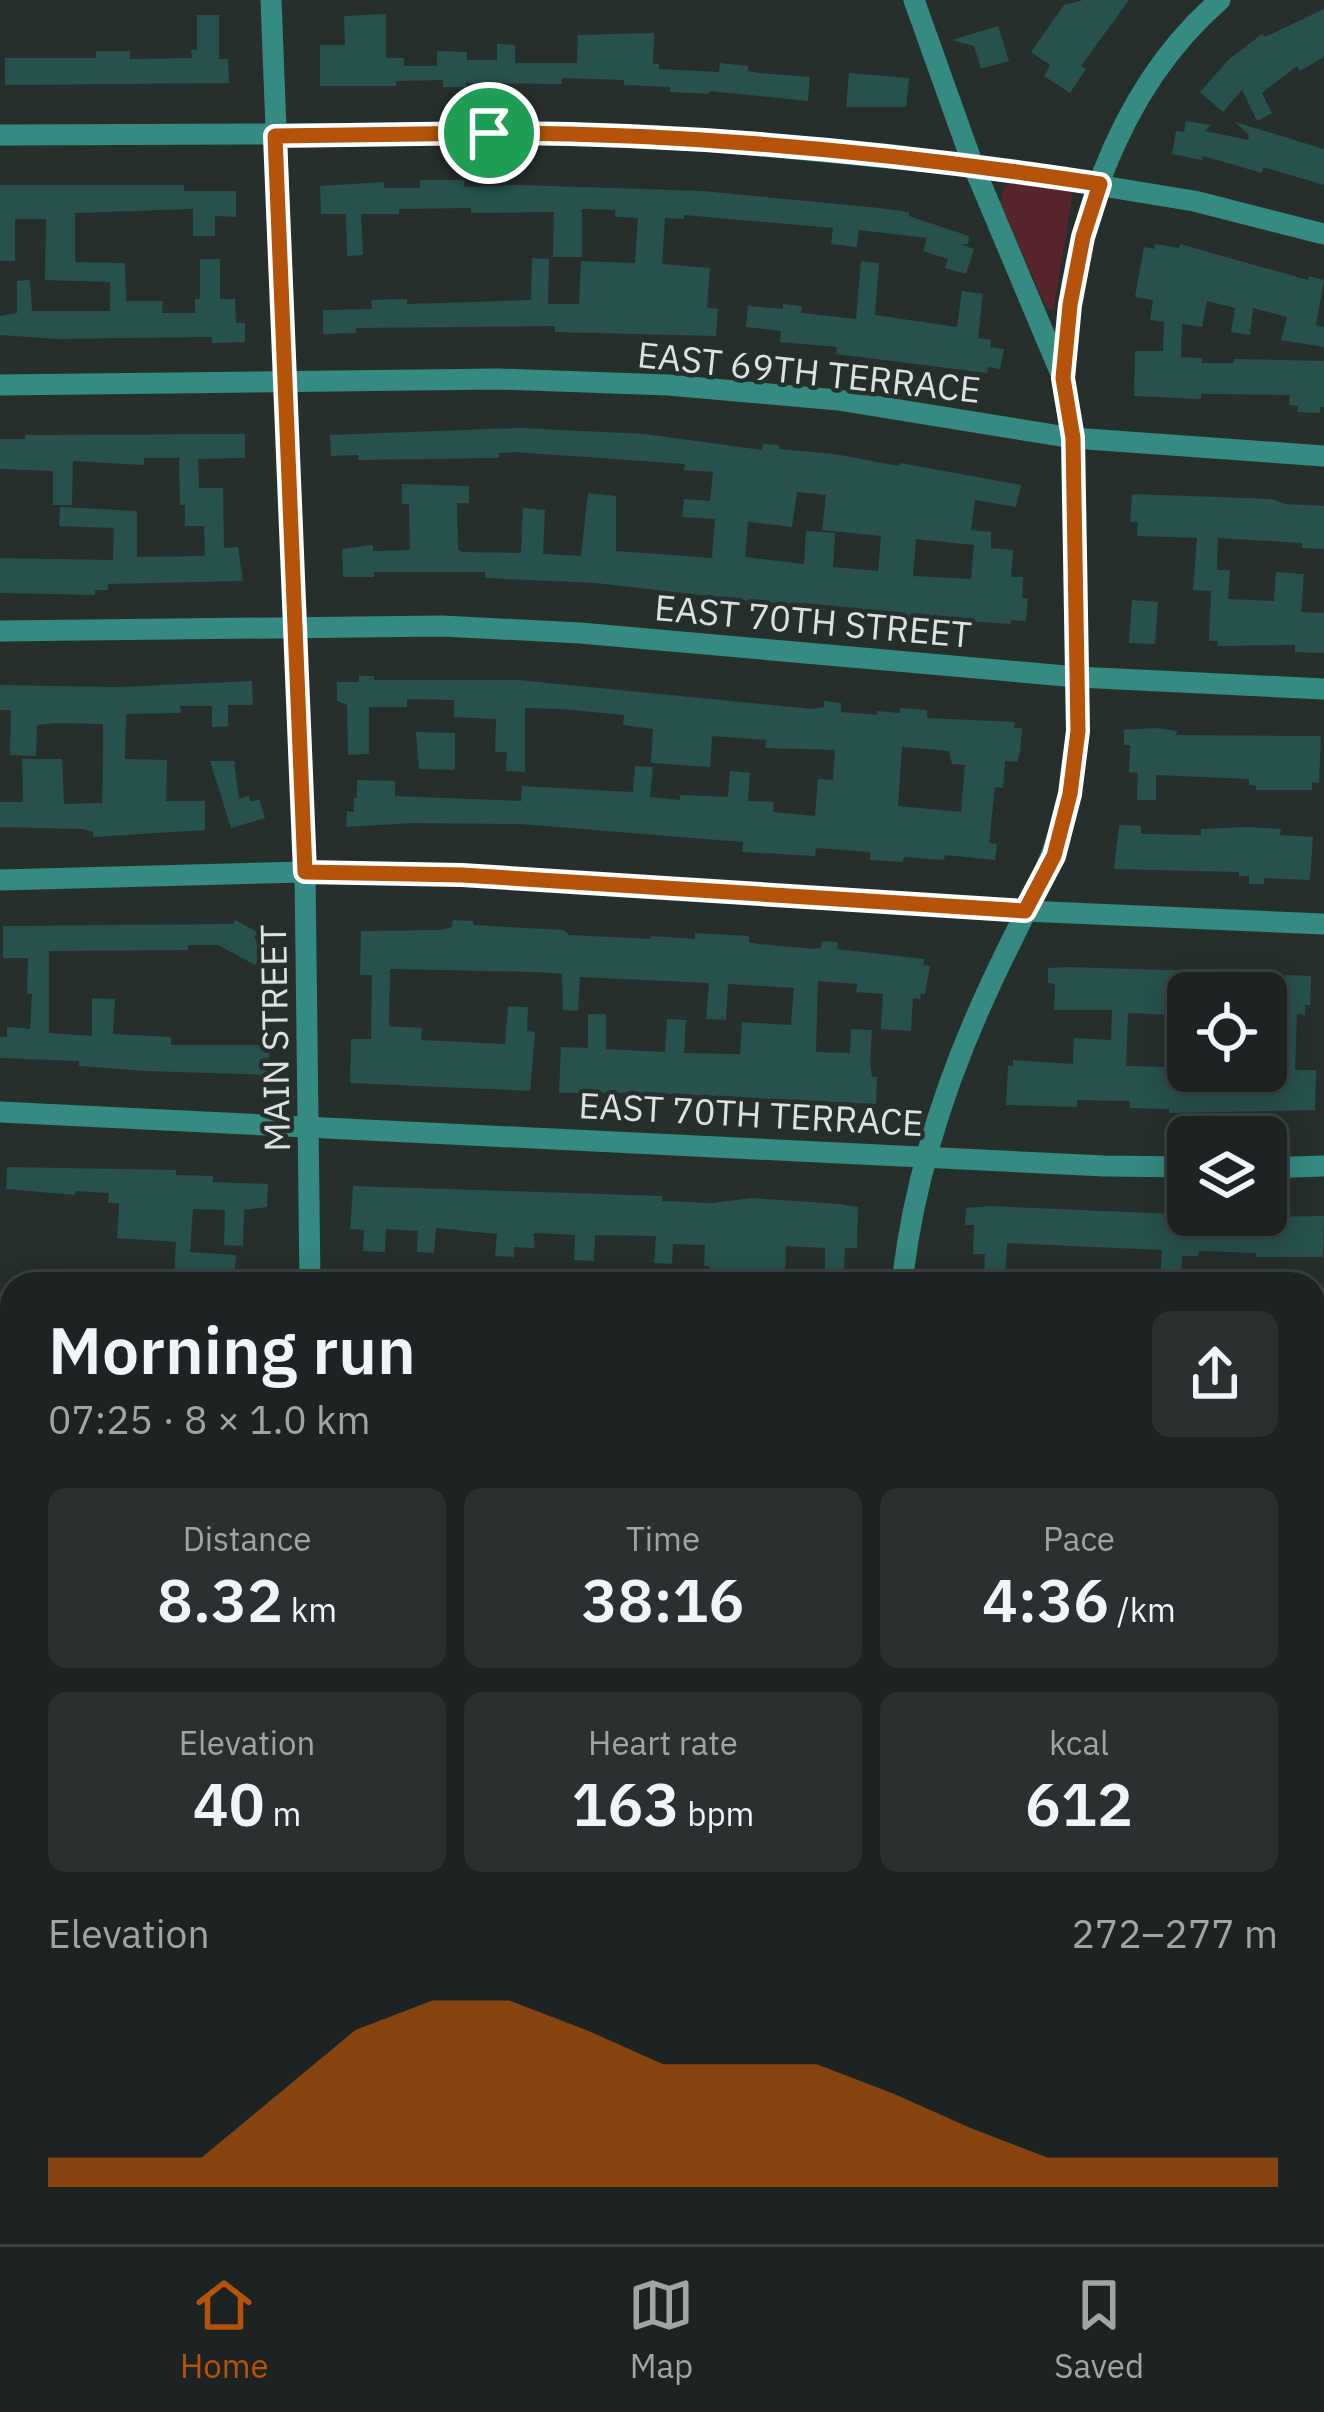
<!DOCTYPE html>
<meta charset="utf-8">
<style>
:root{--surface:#1d2322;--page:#2a2f2f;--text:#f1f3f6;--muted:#a0a4a5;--line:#3b4040;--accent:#b45309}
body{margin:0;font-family:"IBM Plex Sans",sans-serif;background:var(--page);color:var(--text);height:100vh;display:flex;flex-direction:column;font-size:45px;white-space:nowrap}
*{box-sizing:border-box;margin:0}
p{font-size:39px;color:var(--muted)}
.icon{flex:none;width:66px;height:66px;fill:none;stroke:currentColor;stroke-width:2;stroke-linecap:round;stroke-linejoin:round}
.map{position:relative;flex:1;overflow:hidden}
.details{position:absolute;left:0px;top:1272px;width:1326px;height:972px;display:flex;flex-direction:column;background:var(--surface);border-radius:36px 36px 0 0;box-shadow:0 6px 30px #0003,0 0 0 3px var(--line)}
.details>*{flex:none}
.fabs{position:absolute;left:1167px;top:972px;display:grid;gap:24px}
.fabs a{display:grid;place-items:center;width:120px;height:120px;border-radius:18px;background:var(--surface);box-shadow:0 6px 30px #0003,0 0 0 3px var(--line);font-size:60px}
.pin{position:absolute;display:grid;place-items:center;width:102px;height:102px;color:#fff;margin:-51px;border:6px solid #fff;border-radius:50%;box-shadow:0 3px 12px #0007}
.round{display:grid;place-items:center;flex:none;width:126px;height:126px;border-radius:18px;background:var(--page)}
.summary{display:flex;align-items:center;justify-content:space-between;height:204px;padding:0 48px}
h1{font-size:66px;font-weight:600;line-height:90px}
.stats{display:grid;grid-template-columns:repeat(3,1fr);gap:18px;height:204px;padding:12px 48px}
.stats div{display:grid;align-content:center;border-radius:18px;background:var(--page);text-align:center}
.stats b{font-size:60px;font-weight:600}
.stats small{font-size:33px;font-weight:400}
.stats p{font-size:33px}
.chart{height:336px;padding:24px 48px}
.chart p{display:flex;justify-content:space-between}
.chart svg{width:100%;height:216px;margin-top:12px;fill:var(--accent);opacity:.7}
.dock{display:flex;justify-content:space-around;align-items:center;height:168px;border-top:3px solid var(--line);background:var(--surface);font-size:33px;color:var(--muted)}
.dock a{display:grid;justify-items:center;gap:6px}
.dock .current{color:var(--accent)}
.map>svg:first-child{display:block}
.green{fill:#59252d}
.building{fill:#26514c;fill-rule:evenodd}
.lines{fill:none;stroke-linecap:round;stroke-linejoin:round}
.lane{stroke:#358a82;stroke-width:10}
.street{stroke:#358a82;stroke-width:21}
.secondary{stroke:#19bfb2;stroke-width:24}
.route-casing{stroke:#fff;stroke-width:24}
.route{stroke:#b45309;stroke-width:15}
.labels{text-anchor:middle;stroke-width:9;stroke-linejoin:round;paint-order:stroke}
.street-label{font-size:36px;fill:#dce1e1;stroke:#272f2d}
</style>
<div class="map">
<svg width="1324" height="2244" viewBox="0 0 1324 2244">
<rect width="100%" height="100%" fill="#272f2d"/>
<polygon class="green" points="1010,183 1073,192 1053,311 1046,307 1001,204 1003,190"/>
<g class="building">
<polygon points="1083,0 1129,0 1081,66 1086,69 1070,93 1044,76 1050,65 1031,52 1064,5"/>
<polygon points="1324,9 1324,57 1300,71 1297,66 1262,93 1272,113 1257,121 1242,90 1223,112 1200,92 1228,60 1262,34 1265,37"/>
<polygon points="386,14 386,58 404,58 404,66 437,66 437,51 467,52 467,60 497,60 497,44 515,45 515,63 577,63 578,35 654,33 653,64 659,64 659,69 719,72 720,63 748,66 748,71 759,73 810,77 808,101 709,91 709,94 670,92 670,87 624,85 624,80 562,78 562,84 466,83 466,87 443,87 443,80 396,81 396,86 320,86 320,45 345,45 344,16"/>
<polygon points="197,15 219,15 219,59 228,59 229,83 5,85 5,58 96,58 96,51 130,51 130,59 192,58 191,50 197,50"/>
<polygon points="998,26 1009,61 981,69 974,46 952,40"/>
<polygon points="849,73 909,78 906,107 846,107"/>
<polygon points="1186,121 1211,125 1205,131 1248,140 1249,135 1235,122 1324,149 1324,185 1263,167 1262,173 1203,156 1202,160 1172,154 1176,131 1184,132"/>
<polygon points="420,180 464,180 464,187 519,185 703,191 879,208 909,212 909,216 969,236 968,244 960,244 974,249 966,274 945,268 948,259 923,251 927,238 859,230 857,247 831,244 833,228 684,215 684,219 665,218 662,264 710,268 707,308 718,309 716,336 555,332 555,326 356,328 356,333 323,334 323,310 372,309 371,300 407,299 407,304 531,300 532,258 549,259 548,304 579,304 581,261 635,263 638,218 615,217 615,210 582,209 582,257 553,257 554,212 471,213 471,208 399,209 399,214 361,214 363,255 347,256 346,214 321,214 320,186 384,182 384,188 420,188"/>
<polygon points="0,185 184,185 184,191 236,191 236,217 215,216 215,236 193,236 193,209 75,213 75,262 125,263 126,301 163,301 162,313 195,313 195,299 200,299 200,259 220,259 220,299 235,299 236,323 245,323 245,342 212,343 212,337 57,339 0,335 0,316 17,313 17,281 30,280 32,311 110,311 110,282 45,280 46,219 15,219 15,261 0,261"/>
<polygon points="1155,244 1179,248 1180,244 1308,280 1309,276 1324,280 1316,325 1324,327 1324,347 1281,340 1287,317 1253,308 1250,335 1231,332 1235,308 1207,301 1202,327 1182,324 1181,357 1202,358 1202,363 1234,363 1234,359 1324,361 1324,407 1320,407 1320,413 1298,412 1298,406 1289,405 1290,395 1201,394 1201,399 1134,396 1135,351 1163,351 1164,322 1150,320 1153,300 1135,297 1144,247 1154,249"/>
<polygon points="861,261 879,263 875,315 957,327 962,291 983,294 978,338 991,340 990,347 1004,349 1000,369 988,367 987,373 836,354 837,347 780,342 781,331 746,327 748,306 783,309 783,304 802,306 801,313 856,319"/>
<path d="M520 428 645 434 762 450 763 444 779 445V449L834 454 899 466 900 463 1021 485 1016 507 975 500 971 530 991 532V548L1013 550 1011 577H1023L1022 598H1028L1026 621 1011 620V624L927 618 926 625 900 623 901 616 856 611V608L804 603V607L596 583 485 578V572H374V577H343L342 549 373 545V551L410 550 409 504H402V484L469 486V503H457L458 550 462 552 521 553 523 508 545 510 543 554 581 556 588 493 616 496V551L712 558 715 519 682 517 684 499 710 501 713 472 684 470 685 464 514 452 499 453V458L358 460V455L331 456 330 435ZM797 492 826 495 822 530 881 536 878 571 833 567 835 533 806 531 804 564 745 557 748 522 792 527ZM916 539 974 545 971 579 913 576Z"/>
<polygon points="245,434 245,458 198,459 199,488 223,488 224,548 238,547 243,581 108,584 108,590 95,590 95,595 0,593 0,558 113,560 114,528 59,526 60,507 137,511 137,557 205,556 204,526 185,526 185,505 180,505 179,458 144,458 144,465 73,461 72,505 53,505 53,471 0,469 0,439 25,439 25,435"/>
<polygon points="1132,494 1272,499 1285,504 1324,506 1324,549 1302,548 1302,543 1218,538 1217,570 1230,570 1228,599 1274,601 1276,572 1304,574 1301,612 1324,613 1324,653 1295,652 1295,645 1217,646 1218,641 1209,641 1211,591 1193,590 1197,538 1137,536 1138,522 1130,522"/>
<polygon points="1132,600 1158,602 1155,644 1129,643"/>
<path d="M359 676H374V680H518L812 709 824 707V701L841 703V712L877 715V711L900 713V708L927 710V718L1015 722 1014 728H1022L1020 753 1017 762 1005 761 1003 788 995 787 989 843 997 844 995 860 945 855 944 860 904 857 903 862 870 860V852L816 848 815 856 742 852 743 842 520 824 412 823 346 827 347 811 354 812V798H357V780L395 781V796L521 801 522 786 633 792 635 766 653 767 650 797 680 800V795L728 797 730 771 750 773 748 801 774 802 773 812 815 816 818 779 833 780 835 750 765 748 766 740 712 736 710 767 651 763 653 729 623 725 624 715 562 709 525 708V772L506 771 507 752H495L496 719 454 717V700L407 699V707H369V754L348 755 347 705 337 701V682H359ZM902 747 949 751 952 764 965 765 961 812 898 806Z"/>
<polygon points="252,681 253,705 228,705 228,726 212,727 212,706 180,706 181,713 126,714 125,759 167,760 166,801 205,801 205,830 93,837 93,832 82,829 0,827 0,802 23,802 22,759 62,759 64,804 102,803 103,755 103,724 57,723 37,725 36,756 10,755 11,710 0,710 0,685 118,687"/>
<polygon points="1155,728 1177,731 1176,735 1321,736 1319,783 1312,782 1312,790 1256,790 1256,786 1249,785 1249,779 1156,775 1156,800 1137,800 1138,773 1129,772 1130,745 1124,745 1124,730"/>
<polygon points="416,732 455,733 455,770 419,769"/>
<polygon points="210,761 234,761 239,799 249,796 251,802 259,799 265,818 231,828"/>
<polygon points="1119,825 1141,826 1141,834 1201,835 1201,829 1248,827 1281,829 1280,835 1313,837 1310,880 1264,878 1264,884 1249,884 1249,876 1239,876 1239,872 1114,869"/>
<polygon points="235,920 257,932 254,938 266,945 255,965 218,945 188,945 188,950 49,951 49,1033 92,1036 92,998 115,999 113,1034 171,1037 171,1045 270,1045 268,1075 146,1071 79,1066 79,1061 0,1058 0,1037 7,1037 7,1027 30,1029 32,994 27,994 28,958 3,958 3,926 233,924"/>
<polygon points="453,920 473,921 473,925 563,930 569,935 651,939 651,936 695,939 695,933 749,936 749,942 758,944 813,949 821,948 822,941 838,942 837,949 924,959 923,965 930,966 925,994 921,994 920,999 913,998 911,1031 881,1029 883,994 856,992 857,984 818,981 816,1052 850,1053 851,1029 872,1030 870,1062 872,1077 877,1077 876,1104 651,1093 559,1093 561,1047 588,1048 588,1014 606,1014 606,1049 665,1052 667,1019 686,1020 684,1053 740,1054 742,1022 791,1025 794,988 728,984 726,1020 706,1019 709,983 580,977 578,1011 563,1010 562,974 536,972 390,969 389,1026 422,1028 421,1040 505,1044 508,1006 528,1007 527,1031 535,1032 530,1091 350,1083 351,1039 371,1039 372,975 360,975 361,931 440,930 452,927"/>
<path d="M1066 967 1232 972V976L1286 979V975L1311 976 1310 1005H1305V1015L1297 1014 1295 1070H1316L1315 1110 1169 1113V1109L1130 1108V1101L1077 1100V1107L1006 1105 1008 1066H1013V1060L1073 1064 1074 1038 1111 1040 1112 1010H1054L1055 984 1048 983V968ZM1188 993H1266V1071H1186ZM1128 1013 1172 1015 1170 1067 1126 1066Z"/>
<polygon points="7,1167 176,1170 176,1175 213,1176 213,1182 268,1184 267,1207 244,1210 243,1246 224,1245 225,1210 193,1209 190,1252 236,1255 234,1281 174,1278 176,1242 117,1238 119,1203 108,1203 109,1193 76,1191 75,1195 6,1189"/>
<polygon points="353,1186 662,1196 662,1201 712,1203 752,1198 839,1204 858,1207 857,1248 845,1248 844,1272 825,1272 825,1248 786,1246 785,1284 709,1284 710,1266 704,1266 705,1245 673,1244 672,1264 654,1263 656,1236 595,1235 594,1261 574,1260 575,1235 534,1233 534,1248 514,1247 514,1257 495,1256 497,1234 436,1228 434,1253 417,1252 418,1231 386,1229 385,1252 363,1251 364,1230 350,1229"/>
<polygon points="990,1206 1242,1217 1324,1216 1323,1257 1256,1257 1256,1253 1199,1251 1198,1256 1182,1256 1180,1284 1160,1284 1162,1250 1007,1243 1005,1280 984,1279 985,1254 973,1254 974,1225 965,1225 966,1208"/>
</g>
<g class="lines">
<polyline class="lane" points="1314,1566 1324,1566"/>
<g class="street">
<polyline points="271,0 305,872 310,1284"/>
<polyline points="914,0 973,165 1061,374"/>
<polyline points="0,135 489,133 656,136 993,168 1194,201 1324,234"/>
<polyline points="0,385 498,379 668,385 838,400 1073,438 1324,456"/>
<polyline points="0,631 442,626 580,633 1077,677 1324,689"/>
<polyline points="0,880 305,872 462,875 1025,911 1324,924"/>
<polyline points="0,1112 1104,1166 1188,1167"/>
<polyline points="1266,1168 1324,1166"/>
<polyline points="902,1282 927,1284"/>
<path d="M902 1284C913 1182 945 1083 988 990 1017 926 1053 867 1069 798 1084 728 1077 653 1075 582 1074 534 1077 484 1072 437 1070 416 1062 395 1063 374 1067 239 1116 90 1220 0"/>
<polyline points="1314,1301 1324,1301"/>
<polyline points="0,1720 12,1433"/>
<polyline points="0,1935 12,1936"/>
<polyline points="1314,2008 1324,2009"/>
<polyline points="266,2244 266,2232"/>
<polyline points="556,2244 556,2232"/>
<polyline points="846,2244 846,2232"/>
</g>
<g class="secondary">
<polyline points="0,1350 12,1350"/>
<polyline points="1314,1420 1324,1421"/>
</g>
</g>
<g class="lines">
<g class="route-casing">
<path id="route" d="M489 133C694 133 898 153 1100 184L1083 237 1070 305 1063 378 1073 438 1078 731 1070 794 1054 856 1025 911 462 875 305 872 275 136Z"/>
</g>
<use href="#route" class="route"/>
</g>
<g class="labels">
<g class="street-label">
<text transform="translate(809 372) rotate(6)" y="13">EAST 69TH TERRACE</text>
<text transform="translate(813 621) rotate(5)" y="13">EAST 70TH STREET</text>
<text transform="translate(275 1038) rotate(-91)" y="13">MAIN STREET</text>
<text transform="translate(751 1114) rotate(3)" y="13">EAST 70TH TERRACE</text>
</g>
</g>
</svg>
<div class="fabs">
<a><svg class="icon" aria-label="locate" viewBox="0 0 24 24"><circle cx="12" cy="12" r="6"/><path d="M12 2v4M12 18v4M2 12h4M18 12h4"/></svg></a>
<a><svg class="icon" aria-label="layers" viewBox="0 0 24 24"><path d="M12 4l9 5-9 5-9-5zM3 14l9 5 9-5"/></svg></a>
</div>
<div class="pin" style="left:489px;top:133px;background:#1e9e55"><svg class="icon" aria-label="arrive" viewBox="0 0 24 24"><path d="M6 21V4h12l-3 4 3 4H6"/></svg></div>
<section class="details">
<div class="summary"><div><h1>Morning run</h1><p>07:25 · 8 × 1.0 km</p></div><a class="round"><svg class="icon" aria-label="share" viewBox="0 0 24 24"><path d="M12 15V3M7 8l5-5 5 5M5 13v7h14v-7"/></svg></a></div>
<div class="stats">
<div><p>Distance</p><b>8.32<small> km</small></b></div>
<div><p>Time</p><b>38:16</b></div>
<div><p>Pace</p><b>4:36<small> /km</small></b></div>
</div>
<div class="stats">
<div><p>Elevation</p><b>40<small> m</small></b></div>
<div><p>Heart rate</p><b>163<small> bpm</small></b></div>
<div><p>kcal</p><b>612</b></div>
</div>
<div class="chart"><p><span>Elevation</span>272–277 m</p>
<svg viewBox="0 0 160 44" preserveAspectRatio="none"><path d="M0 44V38L10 38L20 38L30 25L40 12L50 6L60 6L70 12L80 19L90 19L100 19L110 25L120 32L130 38L140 38L150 38L160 38V44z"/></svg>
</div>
</section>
</div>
<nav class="dock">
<a class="current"><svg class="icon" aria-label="home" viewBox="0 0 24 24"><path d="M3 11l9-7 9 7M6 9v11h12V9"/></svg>Home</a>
<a><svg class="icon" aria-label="map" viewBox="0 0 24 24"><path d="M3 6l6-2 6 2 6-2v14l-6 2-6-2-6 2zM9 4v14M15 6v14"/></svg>Map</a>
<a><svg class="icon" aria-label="saved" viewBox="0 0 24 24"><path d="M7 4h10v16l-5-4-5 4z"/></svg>Saved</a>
</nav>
